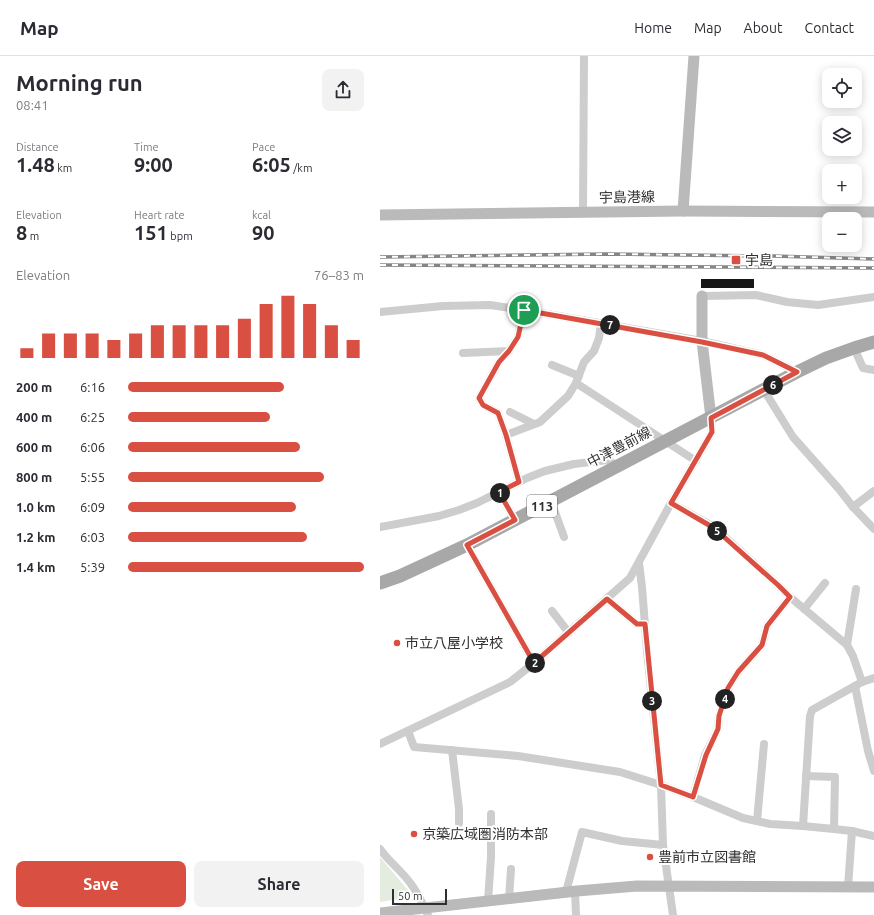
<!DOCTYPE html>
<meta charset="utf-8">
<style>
:root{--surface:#fff;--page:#f2f2f3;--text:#2b2b33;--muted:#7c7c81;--line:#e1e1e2;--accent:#d94f41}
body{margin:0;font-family:Ubuntu,"Noto Sans JP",sans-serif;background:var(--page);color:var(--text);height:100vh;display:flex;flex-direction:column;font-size:15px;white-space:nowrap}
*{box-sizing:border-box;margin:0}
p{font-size:13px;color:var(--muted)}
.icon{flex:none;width:22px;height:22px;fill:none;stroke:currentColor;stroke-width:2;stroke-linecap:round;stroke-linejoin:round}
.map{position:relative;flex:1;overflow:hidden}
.drawer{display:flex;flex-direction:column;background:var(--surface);width:380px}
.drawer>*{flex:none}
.controls{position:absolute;left:442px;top:12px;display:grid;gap:8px}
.controls a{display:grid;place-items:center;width:40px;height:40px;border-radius:8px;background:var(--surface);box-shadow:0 2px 10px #0003;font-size:20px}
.scale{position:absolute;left:12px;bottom:10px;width:55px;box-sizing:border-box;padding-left:4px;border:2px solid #303030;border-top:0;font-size:11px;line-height:14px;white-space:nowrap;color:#303030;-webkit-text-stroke:3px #fff;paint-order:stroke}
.pin{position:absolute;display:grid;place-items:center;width:34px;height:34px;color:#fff;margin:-17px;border:2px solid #fff;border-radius:50%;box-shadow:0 1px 4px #0007}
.km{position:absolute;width:20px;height:20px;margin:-10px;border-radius:50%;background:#222;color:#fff;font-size:11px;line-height:20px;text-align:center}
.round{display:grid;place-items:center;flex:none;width:42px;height:42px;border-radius:8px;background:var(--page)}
.headline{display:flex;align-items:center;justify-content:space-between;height:68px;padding:0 16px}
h1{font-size:22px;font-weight:700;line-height:30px}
.metrics{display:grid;grid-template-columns:repeat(3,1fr);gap:6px;height:68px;padding:4px 16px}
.metrics div{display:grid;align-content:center}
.metrics b{font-size:20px;font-weight:700}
.metrics small{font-size:11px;font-weight:400}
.metrics p{font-size:11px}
.chart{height:112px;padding:8px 16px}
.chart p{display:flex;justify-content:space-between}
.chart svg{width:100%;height:72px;margin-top:4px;stroke:var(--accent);stroke-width:6}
.cta{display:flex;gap:8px;margin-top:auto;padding:8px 16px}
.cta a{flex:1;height:46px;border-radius:8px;background:var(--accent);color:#fff;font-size:16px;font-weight:700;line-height:46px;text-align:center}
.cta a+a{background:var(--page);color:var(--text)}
ul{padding:0 16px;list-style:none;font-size:13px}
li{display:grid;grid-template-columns:64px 48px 1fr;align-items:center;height:30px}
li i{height:10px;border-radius:5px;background:var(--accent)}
header{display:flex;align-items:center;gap:24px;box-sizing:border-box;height:56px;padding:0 20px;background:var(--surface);border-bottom:1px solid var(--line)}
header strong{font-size:19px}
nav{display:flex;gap:22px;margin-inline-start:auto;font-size:14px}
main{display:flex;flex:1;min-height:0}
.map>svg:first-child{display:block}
.green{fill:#e4ece0}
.building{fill:#171717}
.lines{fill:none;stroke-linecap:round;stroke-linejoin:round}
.street{stroke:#cdcdcd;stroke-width:8}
.secondary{stroke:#bababa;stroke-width:11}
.primary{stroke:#a8a8a8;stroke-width:13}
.rail-casing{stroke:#858585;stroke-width:3.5}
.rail{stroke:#fff;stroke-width:2;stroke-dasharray:6;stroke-linecap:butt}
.route-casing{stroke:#fff;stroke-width:8}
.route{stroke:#d94f41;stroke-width:5}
.poi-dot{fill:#d94f41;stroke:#fff;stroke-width:1.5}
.labels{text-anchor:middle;stroke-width:4;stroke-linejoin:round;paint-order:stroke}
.shield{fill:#fff;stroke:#6e6e6e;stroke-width:1}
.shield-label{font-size:13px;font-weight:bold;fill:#303030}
.street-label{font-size:14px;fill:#303030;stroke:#fff}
.poi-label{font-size:14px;fill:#303030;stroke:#fff;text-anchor:start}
</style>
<header>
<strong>Map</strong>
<nav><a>Home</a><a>Map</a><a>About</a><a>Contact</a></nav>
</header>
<main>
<section class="drawer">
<div class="headline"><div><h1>Morning run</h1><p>08:41</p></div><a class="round"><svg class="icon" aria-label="share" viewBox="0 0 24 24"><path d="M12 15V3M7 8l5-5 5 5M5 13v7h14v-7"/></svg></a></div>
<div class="metrics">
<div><p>Distance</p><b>1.48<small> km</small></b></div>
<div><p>Time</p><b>9:00</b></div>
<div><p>Pace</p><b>6:05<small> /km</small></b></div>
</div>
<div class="metrics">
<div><p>Elevation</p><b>8<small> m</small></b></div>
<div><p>Heart rate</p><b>151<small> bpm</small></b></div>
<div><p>kcal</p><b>90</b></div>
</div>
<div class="chart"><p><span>Elevation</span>76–83 m</p>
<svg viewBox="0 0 160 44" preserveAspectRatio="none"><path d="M5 44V38M15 44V29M25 44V29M35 44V29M45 44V33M55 44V29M65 44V24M75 44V24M85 44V24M95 44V24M105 44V20M115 44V11M125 44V6M135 44V11M145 44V24M155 44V33"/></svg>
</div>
<ul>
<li><b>200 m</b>6:16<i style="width:66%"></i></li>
<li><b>400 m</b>6:25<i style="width:60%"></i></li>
<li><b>600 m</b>6:06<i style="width:73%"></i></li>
<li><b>800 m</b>5:55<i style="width:83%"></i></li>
<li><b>1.0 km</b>6:09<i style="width:71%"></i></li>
<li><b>1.2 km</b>6:03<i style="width:76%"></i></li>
<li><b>1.4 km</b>5:39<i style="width:100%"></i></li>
</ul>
<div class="cta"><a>Save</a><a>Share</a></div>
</section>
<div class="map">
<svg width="494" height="859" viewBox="0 0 494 859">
<rect width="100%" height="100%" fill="#fff"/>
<polygon class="green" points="0,801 32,839 31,841 0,846"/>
<rect class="building" x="321" y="223" width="53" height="9"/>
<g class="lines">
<g class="street">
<polyline points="203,157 204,0"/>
<polyline points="322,240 376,239 407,246 438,249 494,241"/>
<polyline points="0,256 63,250 110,249 144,254 322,285 383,299 417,316"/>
<polyline points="474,292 483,312 494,314"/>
<polyline points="83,297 129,295"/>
<polyline points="172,309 199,320"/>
<polyline points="196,327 316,405"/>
<polyline points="384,334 413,381 459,433 473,451 494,473"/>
<polyline points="130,356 154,368"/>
<polyline points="126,379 160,366 188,340 196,327 204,306 214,295 219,282 221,267"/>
<polyline points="139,426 126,379 118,357 103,349 99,342 119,306 129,295 138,281 144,254"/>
<polyline points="119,436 135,464"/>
<polyline points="171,445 184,481"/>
<polyline points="291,447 334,471 398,529 410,541 467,589 473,600 482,626"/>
<polyline points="473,451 494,435"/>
<polyline points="0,471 59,460 79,454 97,447 147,422 165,415 194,408 228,404 237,410"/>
<polyline points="87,489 154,607"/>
<polyline points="259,507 262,531 267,595 281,729 283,789 293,859"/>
<polyline points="227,543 257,568 265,568"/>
<polyline points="424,553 445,527"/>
<polyline points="172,555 189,577"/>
<polyline points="467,589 476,533"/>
<polyline points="475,630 488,695 494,715"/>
<polyline points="28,675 34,691 138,700 240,716 281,729 313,741 363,762 390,768 423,770 454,773 472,775 494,780"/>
<polyline points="0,688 130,626 154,607 250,522 291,447 332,376 331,362"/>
<polyline points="72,694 79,753 79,767"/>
<polyline points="426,720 455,721 454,773"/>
<polyline points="313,741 325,699 338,673 339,660 348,632 358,616 382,589 387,570 410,541"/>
<polyline points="377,765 384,688"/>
<polyline points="423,770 430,660 432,654 482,626 494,622"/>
<path d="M0 793C9 806 22 815 31 828 38 837 43 849 48 859"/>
<polyline points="468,831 472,775"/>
<polyline points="195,835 196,859"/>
<polyline points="186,836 202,776 242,785 283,789"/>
<polyline points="129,843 131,813"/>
<polyline points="108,845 111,801 111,758"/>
</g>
<g class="secondary">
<polyline points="303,155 314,0"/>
<polyline points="0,159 303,155 494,156"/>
<polyline points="322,240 322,285 331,362"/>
<polyline points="0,857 197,835 257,830 494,831"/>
</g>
<polyline class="primary" points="0,527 20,520 87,489 417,316 446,302 474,292 494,286"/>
<g class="rail-casing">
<g id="rail">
<polyline points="0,201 228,198 393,200 494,203"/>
<polyline points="0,209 494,212"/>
</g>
</g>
<use href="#rail" class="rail"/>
</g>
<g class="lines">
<g class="route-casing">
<polygon id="route" points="144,254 322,286 383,299 417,316 331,362 332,376 291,447 334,472 398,529 410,541 387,570 382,589 358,616 348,632 339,660 338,673 326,699 313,741 281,729 265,568 257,568 227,543 154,607 87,489 135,464 119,436 139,426 126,379 118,357 103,349 99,342 119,306 129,295 138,281"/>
</g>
<use href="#route" class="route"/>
</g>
<g class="poi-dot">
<rect x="351" y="199" width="10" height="10" rx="2"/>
<circle cx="17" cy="587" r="4"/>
<circle cx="34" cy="778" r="4"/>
<circle cx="270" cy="801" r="4"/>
</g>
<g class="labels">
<rect class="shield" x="147" y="439" width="30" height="22" rx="3"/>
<g class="shield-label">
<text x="162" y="455">113</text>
</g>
<g class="street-label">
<text transform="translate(247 141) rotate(-1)" y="5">宇島港線</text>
<text transform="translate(239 391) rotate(-28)" y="5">中津豊前線</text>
</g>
<g class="poi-label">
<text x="365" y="209">宇島</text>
<text x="25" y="592">市立八屋小学校</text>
<text x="42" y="783">京築広域圏消防本部</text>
<text x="278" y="806">豊前市立図書館</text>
</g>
</g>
</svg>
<div class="controls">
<a><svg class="icon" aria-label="locate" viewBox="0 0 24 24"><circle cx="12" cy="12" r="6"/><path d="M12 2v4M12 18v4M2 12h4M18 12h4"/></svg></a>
<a><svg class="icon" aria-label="layers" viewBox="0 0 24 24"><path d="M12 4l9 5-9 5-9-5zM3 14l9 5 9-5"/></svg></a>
<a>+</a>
<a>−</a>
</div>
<div class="scale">50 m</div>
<div class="pin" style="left:144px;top:254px;background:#1e9e55"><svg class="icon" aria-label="arrive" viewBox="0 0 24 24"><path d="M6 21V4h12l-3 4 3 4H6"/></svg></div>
<b class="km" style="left:120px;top:437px">1</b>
<b class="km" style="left:155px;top:607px">2</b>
<b class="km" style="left:272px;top:645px">3</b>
<b class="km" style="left:345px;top:643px">4</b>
<b class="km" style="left:337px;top:475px">5</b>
<b class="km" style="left:393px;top:329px">6</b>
<b class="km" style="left:230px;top:269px">7</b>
</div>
</main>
